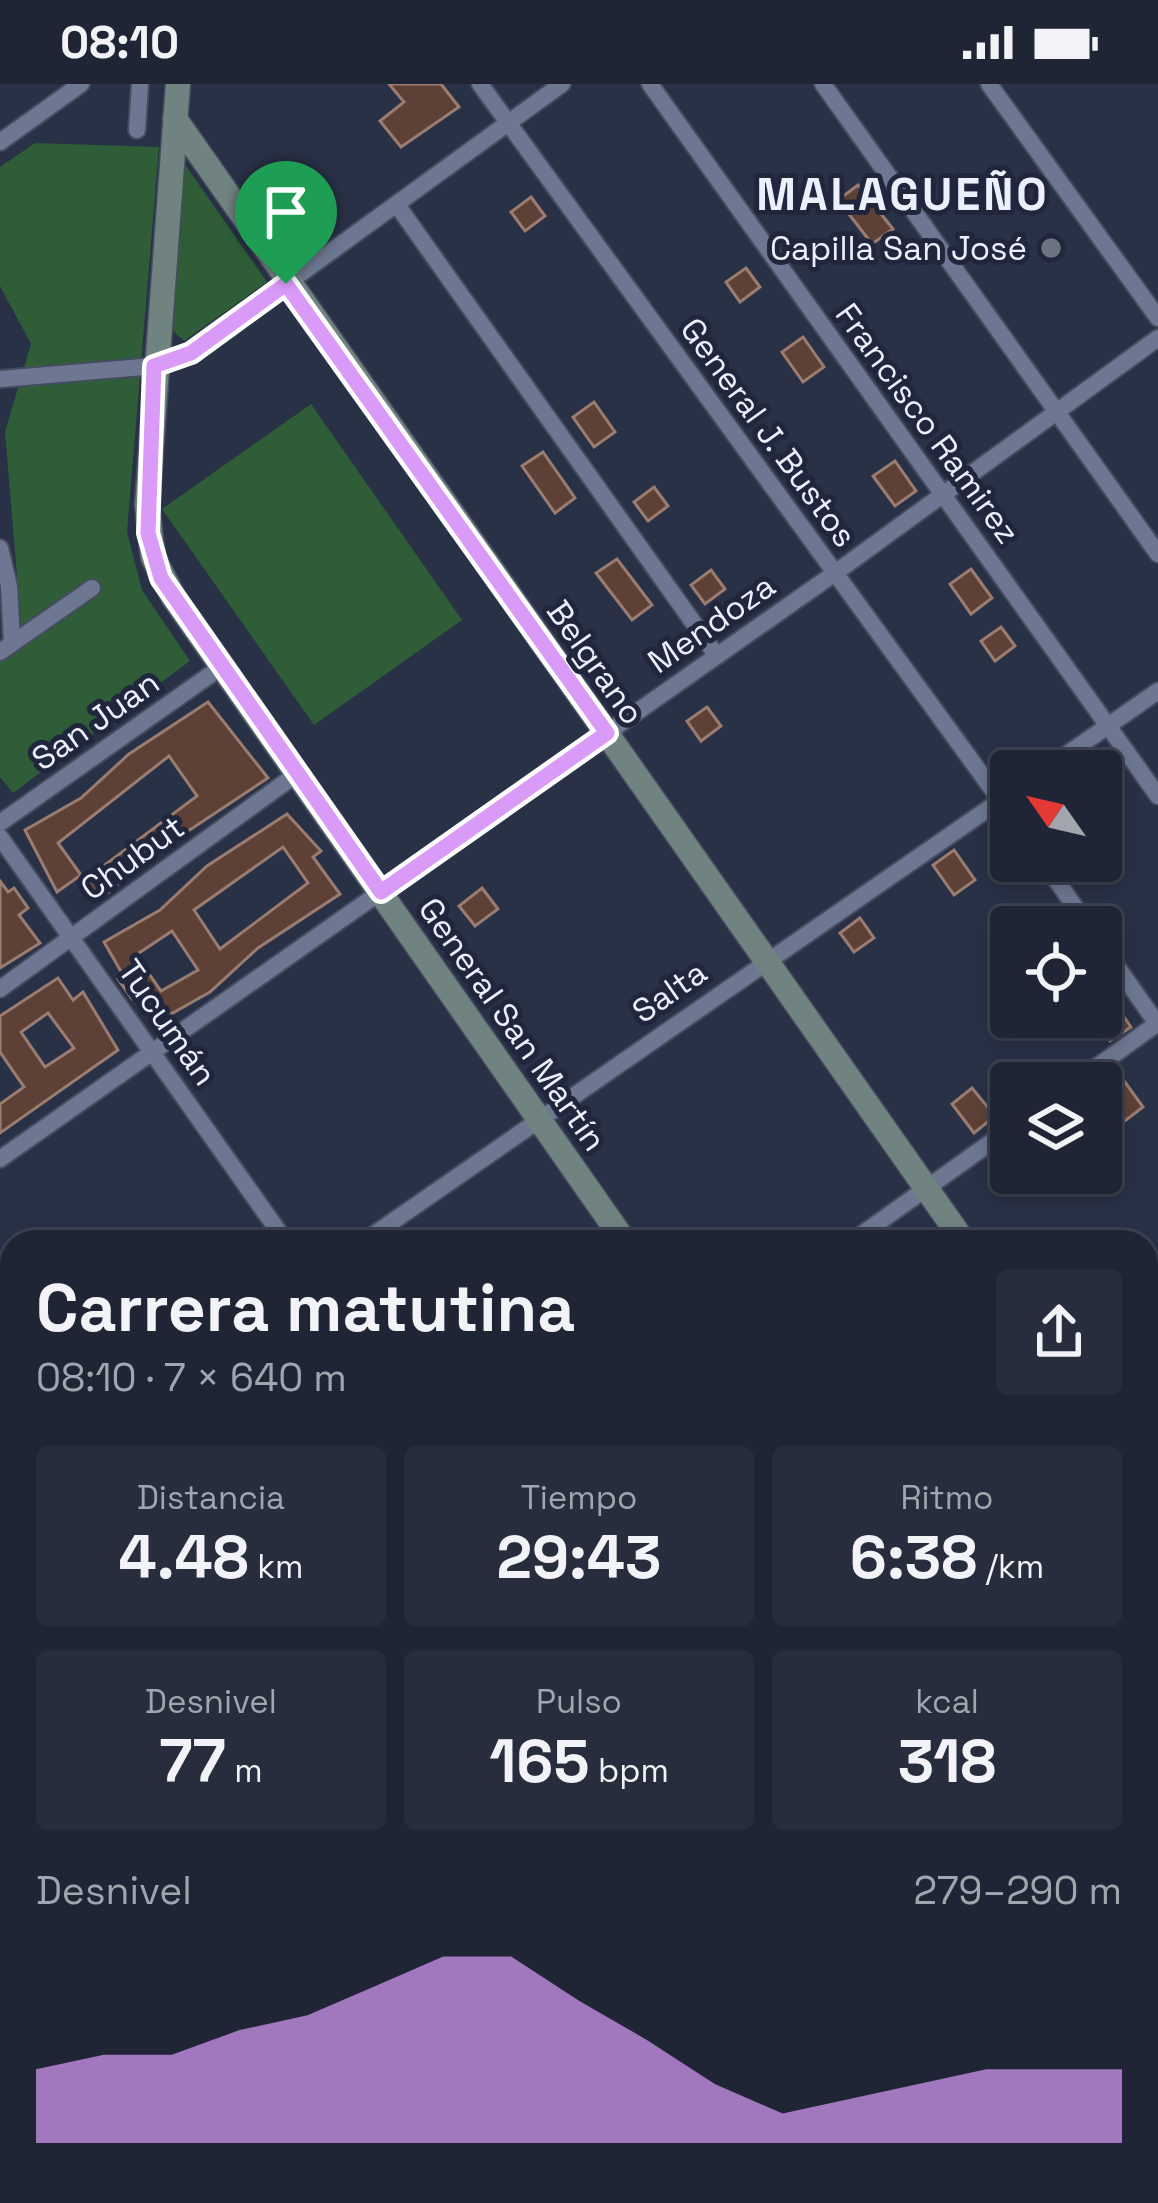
<!DOCTYPE html>
<html lang="es">
<meta charset="utf-8">
<style>
:root{--surface:#1f2535;--page:#272d3d;--text:#f1f3f6;--muted:#a1a5ad;--line:#3c4250;--accent:#d99af8}
body{margin:0;font-family:"Space Grotesk",sans-serif;background:var(--page);color:var(--text);height:100vh;display:flex;flex-direction:column;font-size:45px;white-space:nowrap}
*{box-sizing:border-box;margin:0}
p{font-size:39px;color:var(--muted)}
.icon{flex:none;width:66px;height:66px;fill:none;stroke:currentColor;stroke-width:2;stroke-linecap:round;stroke-linejoin:round}
.map{position:relative;flex:1;overflow:hidden}
.details{position:absolute;left:0px;top:1146px;width:1158px;height:975px;display:flex;flex-direction:column;background:var(--surface);border-radius:36px 36px 0 0;box-shadow:0 6px 18px #0003,0 0 0 3px var(--line)}
.details>*{flex:none}
.needle{width:78px;rotate:304deg}
.controls{position:absolute;left:990px;top:666px;display:grid;gap:24px}
.controls a{display:grid;place-items:center;width:132px;height:132px;border-radius:12px;background:var(--surface);box-shadow:0 6px 18px #0003,0 0 0 3px var(--line);font-size:60px}
.pin{position:absolute;display:grid;place-items:center;width:102px;height:102px;color:#fff;margin:-123px -51px;border-radius:50% 50% 50% 0;rotate:-45deg;box-shadow:0 0 12px #0007}
.pin .icon{rotate:45deg}
.round{display:grid;place-items:center;flex:none;width:126px;height:126px;border-radius:12px;background:var(--page)}
.head{display:flex;align-items:center;justify-content:space-between;height:204px;padding:0 36px}
h1{font-size:66px;font-weight:700;line-height:90px}
.stats{display:grid;grid-template-columns:repeat(3,1fr);gap:18px;height:204px;padding:12px 36px}
.stats div{display:grid;align-content:center;border-radius:12px;background:var(--page);text-align:center}
.stats b{font-size:60px;font-weight:700}
.stats small{font-size:33px;font-weight:400}
.stats p{font-size:33px}
.chart{height:336px;padding:24px 36px}
.chart p{display:flex;justify-content:space-between}
.chart svg{width:100%;height:216px;margin-top:12px;fill:var(--accent);opacity:.7}
.status{display:flex;justify-content:space-between;align-items:center;height:84px;padding:0 60px;background:var(--surface);direction:ltr}
.status svg{height:33px;fill:currentColor}
.map>svg:first-child{display:block}
.green{fill:#2e5d37}
.building{fill:#5d4136;stroke:#9b7c70;stroke-width:3;fill-rule:evenodd}
.lines{fill:none;stroke-linecap:round;stroke-linejoin:round}
.street-casing{stroke:#464c5f;stroke-width:20}
.secondary-casing{stroke:#464c5f;stroke-width:27}
.street{stroke:#6e7791;stroke-width:16}
.secondary{stroke:#718381;stroke-width:24}
.route-casing{stroke:#fff;stroke-width:24}
.route{stroke:#d99af8;stroke-width:15}
.worship-dot{fill:#6b7280;stroke:#20273d;stroke-width:4.5}
.labels{text-anchor:middle;stroke-width:10;stroke-linejoin:round;paint-order:stroke}
.poi-label{font-size:33px;fill:#ecf0fd;stroke:#20273d;text-anchor:end}
.street-label{font-size:33px;fill:#ecf0fd;stroke:#20273d}
.district-label{font-size:45px;font-weight:bold;letter-spacing:3px;fill:#ecf0fd;stroke:#20273d}
</style>
<div class="status"><b>08:10</b><svg viewBox="0 0 49 12"><path d="M0 12V9h3v3zM5 12V6h3v6zM10 12V3h3v9zM15 12V0h3v12zM26 1h20v11H26zM47 4h2v5h-2z"/></svg></div>
<div class="map">
<svg width="1158" height="2119" viewBox="0 0 1158 2119">
<rect width="100%" height="100%" fill="#293147"/>
<g class="green">
<polygon points="35,59 159,63 127,448 142,506 190,577 13,709 0,693 0,578 23,562 5,348 31,260 0,202 0,83"/>
<polygon points="184,79 267,198 184,257 171,245"/>
<polygon points="311,320 462,536 314,641 162,425"/>
</g>
<g class="building">
<polygon points="389,0 441,0 459,23 401,63 380,37 404,18"/>
<polygon points="858,101 893,145 872,160 838,116"/>
<polygon points="531,113 545,132 525,147 511,128"/>
<polygon points="746,184 760,203 740,218 726,198"/>
<polygon points="803,253 824,283 803,298 782,268"/>
<polygon points="594,318 615,348 594,363 573,333"/>
<polygon points="543,368 575,414 555,429 522,382"/>
<polygon points="895,377 916,407 895,422 873,392"/>
<polygon points="654,403 668,422 648,437 634,418"/>
<polygon points="617,475 652,521 632,536 596,489"/>
<polygon points="971,485 992,514 971,530 950,500"/>
<polygon points="711,486 725,505 705,520 691,501"/>
<polygon points="1001,543 1015,562 995,577 981,557"/>
<polygon points="208,618 268,694 152,771 100,815 86,795 197,712 169,672 58,759 81,791 57,808 25,746 81,714 129,670"/>
<polygon points="707,623 721,642 701,657 687,637"/>
<path d="M287 730 321 767 313 773 340 810 258 864 210 908 155 939 138 911 132 915 118 895 123 891 104 858 160 826 207 782ZM283 763 308 799 220 865 194 826ZM172 847 198 886 161 907 136 871Z"/>
<polygon points="954,766 975,796 954,811 933,781"/>
<polygon points="0,797 8,808 14,804 28,824 19,831 40,859 0,884"/>
<polygon points="482,804 498,825 475,842 459,822"/>
<polygon points="860,834 874,854 854,868 840,849"/>
<path d="M58 894 73 916 83 908 118 966 0 1049V1020L24 1003 0 968V932ZM48 929 74 964 45 983 21 948Z"/>
<polygon points="1117,923 1131,943 1110,957 1097,938"/>
<polygon points="1122,994 1143,1023 1122,1039 1101,1009"/>
<polygon points="972,1004 995,1032 974,1049 952,1020"/>
</g>
<g class="lines">
<g class="street-casing">
<g id="street">
<polyline points="480,0 1011,731"/>
<polyline points="650,0 1158,712"/>
<polyline points="823,0 1158,470"/>
<polyline points="989,0 1158,234"/>
<polyline points="137,46 140,0"/>
<polyline points="0,58 81,0"/>
<polyline points="397,121 717,572"/>
<polyline points="0,295 155,282 191,269 562,0"/>
<polyline points="0,464 9,502 12,559"/>
<polyline points="0,568 92,504"/>
<polyline points="1043,687 1158,607"/>
<polyline points="0,739 224,581"/>
<polyline points="0,753 286,1158"/>
<polyline points="1043,777 1089,843"/>
<polyline points="1101,860 1158,941"/>
<polyline points="0,905 298,689"/>
<polyline points="1074,999 1158,939"/>
<polyline points="0,1075 835,489 1158,254"/>
<polyline points="363,1158 1011,709"/>
<polyline points="851,1158 1011,1044"/>
<polyline points="0,1235 12,1252"/>
<polyline points="1146,1284 1158,1276"/>
<polyline points="1146,1621 1158,1612"/>
<polyline points="1146,1738 1158,1740"/>
<polyline points="9,1740 12,1739"/>
<polyline points="0,1818 12,1823"/>
<polyline points="1146,1960 1158,1952"/>
<polyline points="260,2109 267,2119"/>
<polyline points="610,2109 618,2119"/>
<polyline points="956,2109 963,2119"/>
<polyline points="1138,2109 1145,2119"/>
<polyline points="441,2119 454,2109"/>
<polyline points="922,2119 936,2109"/>
</g>
</g>
<g class="secondary-casing">
<g id="secondary">
<polyline points="178,0 147,421 153,473 174,514 625,1158"/>
<polyline points="175,35 964,1158"/>
<polyline points="1146,1413 1158,1429"/>
<polyline points="1146,1901 1158,1918"/>
</g>
</g>
<use href="#street" class="street"/>
<use href="#secondary" class="secondary"/>
</g>
<g class="lines">
<g class="route-casing">
<polygon id="route" points="286,200 607,649 381,808 161,494 148,449 154,282 191,269"/>
</g>
<use href="#route" class="route"/>
</g>
<circle class="worship-dot" cx="1051" cy="164" r="12"/>
<g class="labels">
<g class="poi-label">
<text x="1027" y="176">Capilla San José</text>
</g>
<g class="street-label">
<text transform="translate(928 339) rotate(54)" y="12">Francisco Ramirez</text>
<text transform="translate(769 348) rotate(54)" y="12">General J. Bustos</text>
<text transform="translate(711 539) rotate(-35)" y="12">Mendoza</text>
<text transform="translate(596 578) rotate(55)" y="12">Belgrano</text>
<text transform="translate(95 636) rotate(-35)" y="12">San Juan</text>
<text transform="translate(132 773) rotate(-36)" y="12">Chubut</text>
<text transform="translate(669 907) rotate(-35)" y="12">Salta</text>
<text transform="translate(168 938) rotate(55)" y="12">Tucumán</text>
<text transform="translate(513 940) rotate(55)" y="12">General San Martín</text>
</g>
<g class="district-label">
<text x="903" y="126">MALAGUEÑO</text>
</g>
</g>
</svg>
<div class="controls">
<a><svg class="needle" viewBox="-14 -14 28 28"><path d="M0-13l5 13h-10z" fill="#e53935"/><path d="M0 13l5-13h-10z" fill="#a1a5ad"/></svg></a>
<a><svg class="icon" aria-label="locate" viewBox="0 0 24 24"><circle cx="12" cy="12" r="6"/><path d="M12 2v4M12 18v4M2 12h4M18 12h4"/></svg></a>
<a><svg class="icon" aria-label="layers" viewBox="0 0 24 24"><path d="M12 4l9 5-9 5-9-5zM3 14l9 5 9-5"/></svg></a>
</div>
<div class="pin" style="left:286px;top:200px;background:#1e9e55"><svg class="icon" aria-label="arrive" viewBox="0 0 24 24"><path d="M6 21V4h12l-3 4 3 4H6"/></svg></div>
<section class="details">
<div class="head"><div><h1>Carrera matutina</h1><p>08:10 · 7 × 640 m</p></div><a class="round"><svg class="icon" aria-label="share" viewBox="0 0 24 24"><path d="M12 15V3M7 8l5-5 5 5M5 13v7h14v-7"/></svg></a></div>
<div class="stats">
<div><p>Distancia</p><b>4.48<small> km</small></b></div>
<div><p>Tiempo</p><b>29:43</b></div>
<div><p>Ritmo</p><b>6:38<small> /km</small></b></div>
</div>
<div class="stats">
<div><p>Desnivel</p><b>77<small> m</small></b></div>
<div><p>Pulso</p><b>165<small> bpm</small></b></div>
<div><p>kcal</p><b>318</b></div>
</div>
<div class="chart"><p><span>Desnivel</span>279–290 m</p>
<svg viewBox="0 0 160 44" preserveAspectRatio="none"><path d="M0 44V29L10 26L20 26L30 21L40 18L50 12L60 6L70 6L80 15L90 23L100 32L110 38L120 35L130 32L140 29L150 29L160 29V44z"/></svg>
</div>
</section>
</div>
